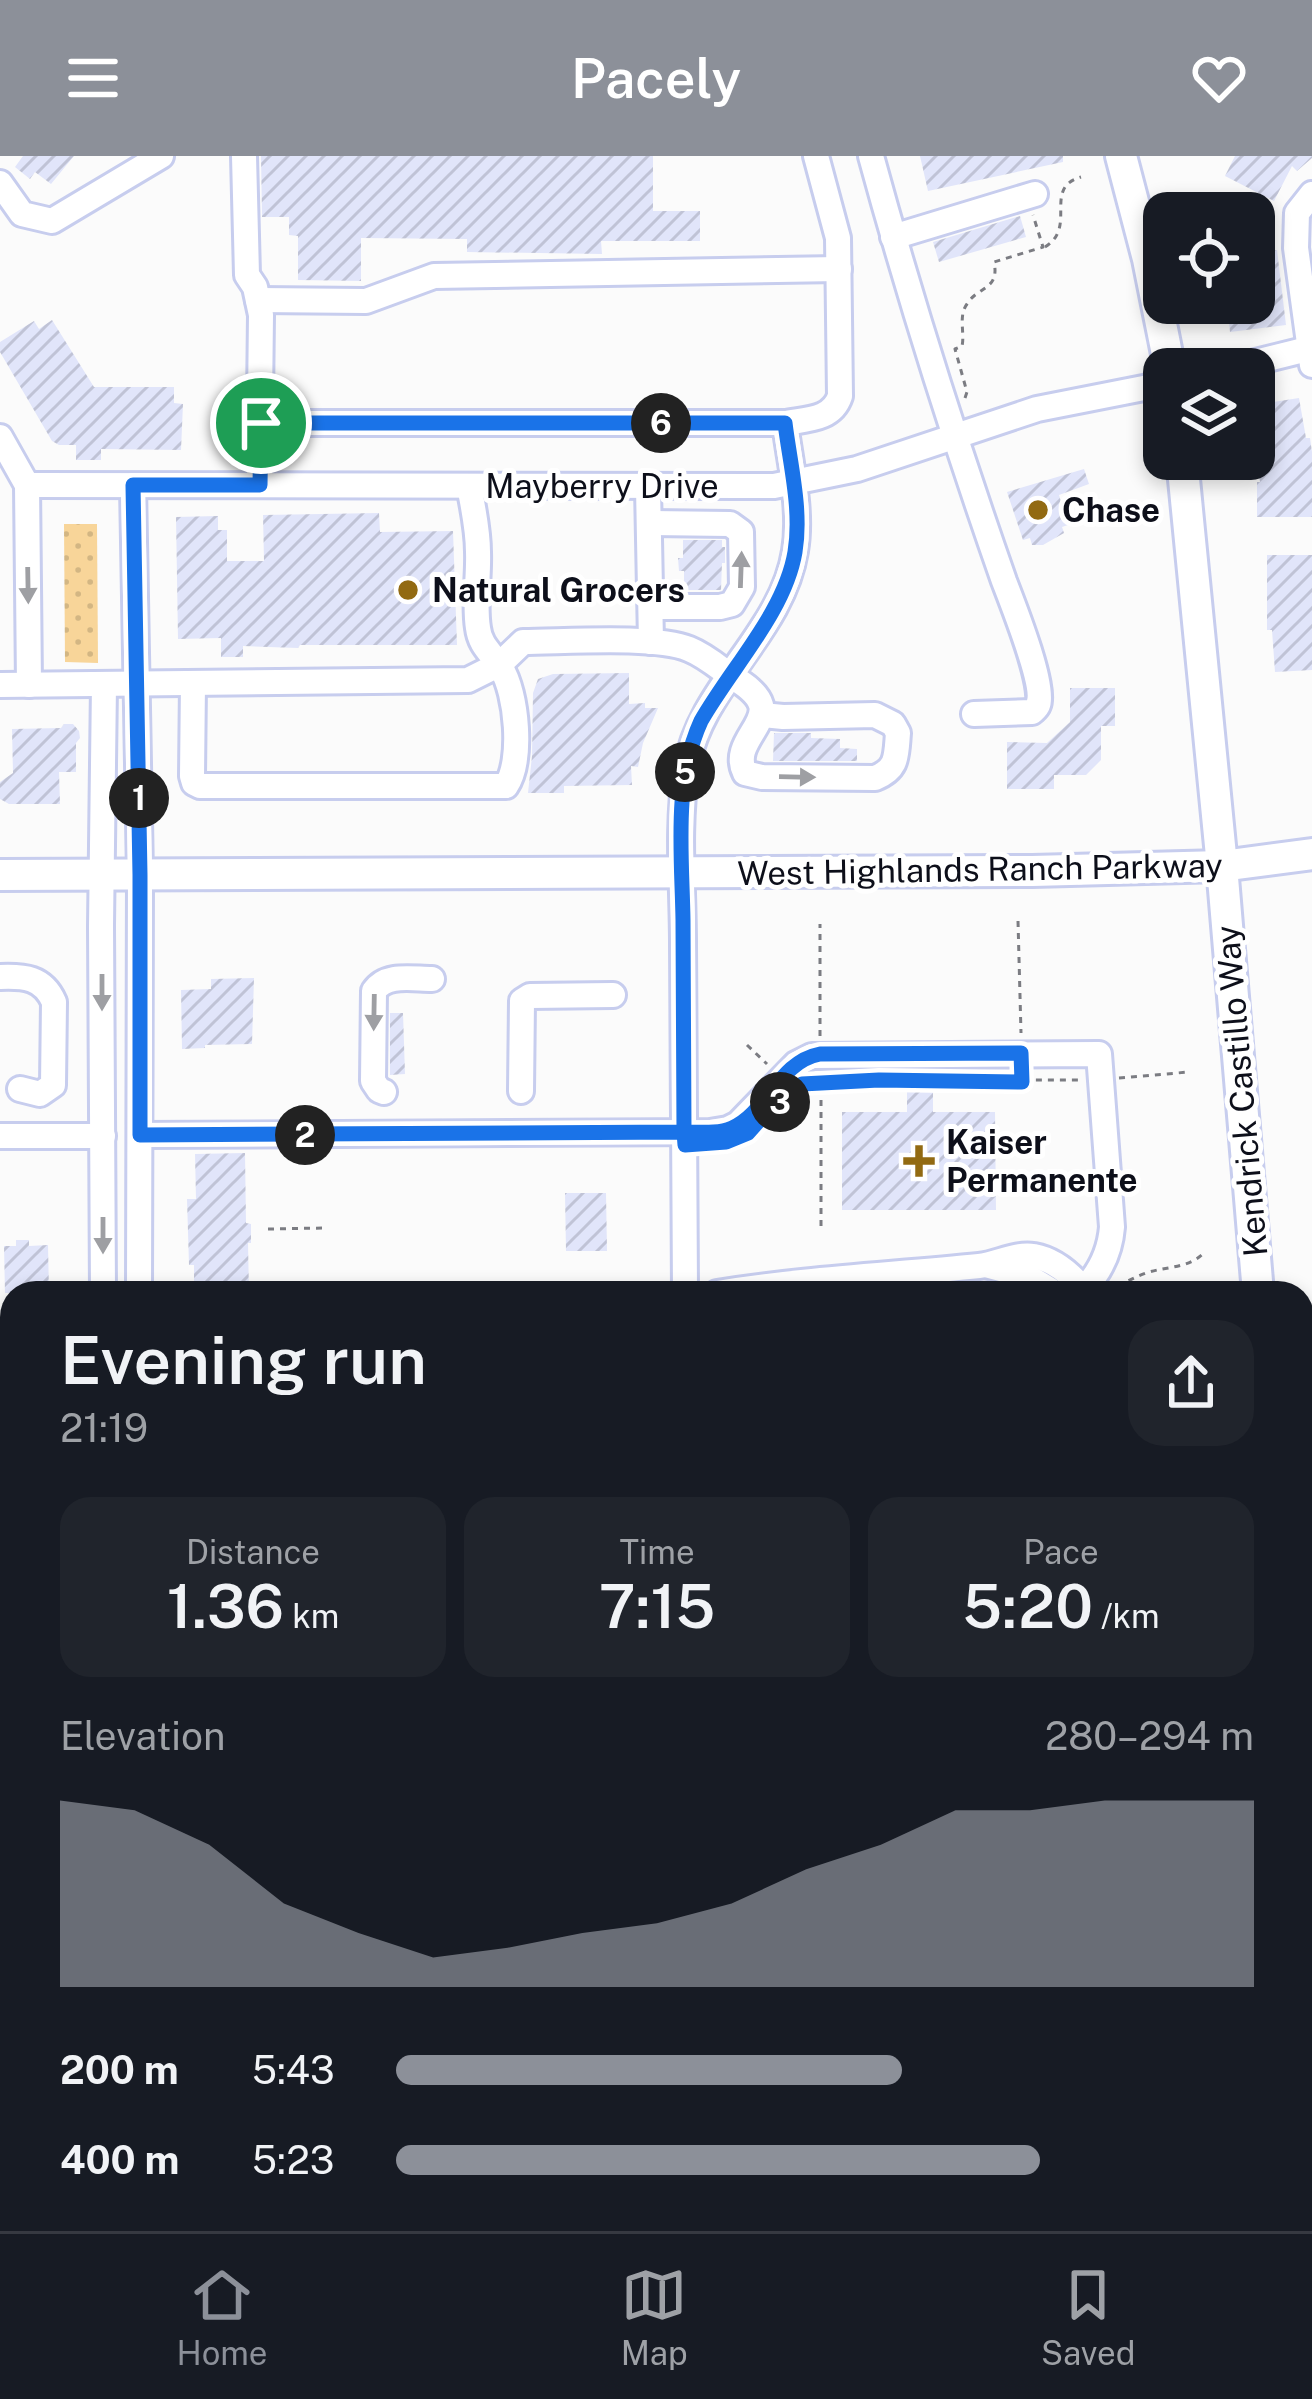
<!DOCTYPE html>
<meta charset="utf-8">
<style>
:root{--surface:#171b24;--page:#20242c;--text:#f1f3f6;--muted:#9ea1a6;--line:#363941;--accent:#8c9099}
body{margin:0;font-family:"Public Sans",sans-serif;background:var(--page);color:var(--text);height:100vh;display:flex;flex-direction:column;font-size:45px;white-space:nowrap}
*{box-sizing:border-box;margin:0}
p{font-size:39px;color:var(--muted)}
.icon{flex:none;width:66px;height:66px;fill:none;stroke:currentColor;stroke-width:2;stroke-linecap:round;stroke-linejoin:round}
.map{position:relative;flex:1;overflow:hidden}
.sheet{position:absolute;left:0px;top:1125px;width:1314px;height:951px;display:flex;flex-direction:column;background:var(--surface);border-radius:36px 36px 0 0;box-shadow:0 6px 18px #0003}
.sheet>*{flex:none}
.controls{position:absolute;left:1143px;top:36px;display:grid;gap:24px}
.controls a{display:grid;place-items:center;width:132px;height:132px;border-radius:24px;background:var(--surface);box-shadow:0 6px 18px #0003;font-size:60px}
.pin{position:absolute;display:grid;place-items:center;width:102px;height:102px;color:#fff;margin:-51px;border:6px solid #fff;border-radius:50%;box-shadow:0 3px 12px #0007}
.km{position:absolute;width:60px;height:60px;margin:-30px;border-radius:50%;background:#222;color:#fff;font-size:33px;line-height:60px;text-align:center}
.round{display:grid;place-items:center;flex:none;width:126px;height:126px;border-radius:36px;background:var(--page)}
.overview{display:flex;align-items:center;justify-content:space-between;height:204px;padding:0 60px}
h1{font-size:66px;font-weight:600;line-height:90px}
.metrics{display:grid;grid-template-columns:repeat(3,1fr);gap:18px;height:204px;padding:12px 60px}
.metrics div{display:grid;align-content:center;border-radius:30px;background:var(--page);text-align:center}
.metrics b{font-size:60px;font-weight:600}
.metrics small{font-size:33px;font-weight:400}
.metrics p{font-size:33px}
.chart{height:336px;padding:24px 60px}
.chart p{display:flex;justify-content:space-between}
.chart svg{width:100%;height:216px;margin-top:12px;fill:var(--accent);opacity:.7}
ul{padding:0 60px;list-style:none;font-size:39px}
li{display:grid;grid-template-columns:192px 144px 1fr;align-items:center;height:90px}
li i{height:30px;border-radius:15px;background:var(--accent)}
header{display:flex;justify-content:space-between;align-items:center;height:156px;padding:0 60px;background:var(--accent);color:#fff;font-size:54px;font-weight:600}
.menu{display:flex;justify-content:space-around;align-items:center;height:168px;border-top:3px solid var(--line);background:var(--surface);font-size:33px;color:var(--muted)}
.menu a{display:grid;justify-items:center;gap:6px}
.menu .on{color:var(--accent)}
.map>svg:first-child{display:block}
.grass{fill:url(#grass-dots)}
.building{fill:url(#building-hatch)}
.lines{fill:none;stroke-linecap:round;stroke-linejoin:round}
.minor-casing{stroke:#c7cdee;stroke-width:30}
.major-casing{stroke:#c7cdee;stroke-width:36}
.path{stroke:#7b7c82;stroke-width:3;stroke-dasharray:6 6;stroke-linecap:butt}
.minor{stroke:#fff;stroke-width:24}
.major{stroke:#fff;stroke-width:30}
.oneway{fill:#9e9fa3}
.route-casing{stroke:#fff;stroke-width:24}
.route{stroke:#1a73e8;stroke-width:15}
.poi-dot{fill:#926a12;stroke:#fff;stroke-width:4.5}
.labels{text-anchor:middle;stroke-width:10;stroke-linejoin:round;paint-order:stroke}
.street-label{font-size:33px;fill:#0d0f1a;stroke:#fff}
.poi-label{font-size:33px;font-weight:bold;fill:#0d0f1a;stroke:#fff;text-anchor:start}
</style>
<header><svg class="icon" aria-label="menu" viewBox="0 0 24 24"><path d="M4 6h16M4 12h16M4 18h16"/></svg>Pacely<svg class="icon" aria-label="heart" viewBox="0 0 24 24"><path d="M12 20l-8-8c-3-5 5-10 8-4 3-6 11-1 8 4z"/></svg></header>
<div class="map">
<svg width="1312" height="2075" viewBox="0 0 1312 2075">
<defs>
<pattern id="grass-dots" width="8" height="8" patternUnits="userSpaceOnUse" patternTransform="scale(3)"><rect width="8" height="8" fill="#f8d599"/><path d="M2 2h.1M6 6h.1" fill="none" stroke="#d3b683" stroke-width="1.8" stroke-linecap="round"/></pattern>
<pattern id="building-hatch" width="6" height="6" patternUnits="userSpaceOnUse" patternTransform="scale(3)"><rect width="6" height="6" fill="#e1e5fa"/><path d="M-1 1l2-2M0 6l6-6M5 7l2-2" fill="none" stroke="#c0c3d6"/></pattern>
</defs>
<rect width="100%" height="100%" fill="#fbfbfb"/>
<polygon class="grass" points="64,368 97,368 98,507 65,506"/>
<g class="building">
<polygon points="23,0 74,0 51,28 35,16 30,23 15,11"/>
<polygon points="261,0 653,0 653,55 700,55 700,85 601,85 602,98 467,96 467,83 361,82 361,125 298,124 298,80 289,79 289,61 262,61"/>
<polygon points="920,0 1063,0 1063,6 928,35"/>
<polygon points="1235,0 1312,0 1312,2 1297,15 1292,10 1274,45 1225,20"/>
<polygon points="1254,52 1273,54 1268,95 1277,94 1286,169 1230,176 1227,147 1254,147"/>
<polygon points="1020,60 1026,81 939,106 933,86"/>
<polygon points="52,164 94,231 174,231 174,247 183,248 181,294 101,293 101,304 76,304 76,289 59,289 52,285 0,196 0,186 34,165 39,173"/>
<polygon points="1299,242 1306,282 1310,282 1312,296 1312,361 1257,361 1257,326 1260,326 1254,287 1254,249"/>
<polygon points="1084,313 1089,328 1059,339 1068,369 1062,371 1064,377 1043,389 1032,389 1030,382 1023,384 1007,336"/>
<polygon points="379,357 380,376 453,375 457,489 300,489 298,492 243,490 243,501 221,501 221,482 178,483 176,361 218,360 218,374 227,374 227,405 264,405 263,359"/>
<polygon points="683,384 722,384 722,391 725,391 725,407 722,407 721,434 684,434 684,415 679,415 678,402 683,402"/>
<polygon points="1267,399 1312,399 1312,514 1275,516 1272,474 1267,474"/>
<polygon points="629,517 629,548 645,547 645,552 658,552 643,587 638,611 631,610 632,629 564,630 564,637 528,637 532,600 533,537 538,523 553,518"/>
<polygon points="1070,532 1115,532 1115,570 1101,570 1101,604 1086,619 1054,619 1054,633 1007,633 1007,586 1047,587 1070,566"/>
<polygon points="64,568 73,568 79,575 80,582 76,587 76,616 59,616 60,648 9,648 0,643 0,626 13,617 12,573 61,572"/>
<polygon points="774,577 811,577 811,582 840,583 840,592 857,593 857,605 773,605"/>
<polygon points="254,822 252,888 205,889 205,892 182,893 181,834 211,833 211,823"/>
<polygon points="390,857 403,857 405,918 390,919"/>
<polygon points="907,935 933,935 933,956 995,956 996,1054 842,1054 842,956 907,956"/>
<polygon points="245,997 246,1067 251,1068 251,1087 248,1087 249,1137 194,1137 194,1109 189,1109 187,1043 196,1043 195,998"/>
<polygon points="565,1037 606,1037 607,1095 566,1095"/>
<polygon points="16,1084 29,1084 29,1090 48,1089 49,1137 5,1137 4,1090 16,1090"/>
</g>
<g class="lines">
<g class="minor-casing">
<g id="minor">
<polyline points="244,0 247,119 255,131 261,159 259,329"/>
<path d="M871 0C910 143 955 285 1004 425 1012 446 1046 531 1038 549 1037 552 1034 554 1032 556L974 558"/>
<polyline points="0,27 22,58 52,65 161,0"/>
<polyline points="1312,38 1297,57 1296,92 1312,209"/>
<polyline points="893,81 1035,38"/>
<polyline points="258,144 366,145 434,120 839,113"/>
<polyline points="1227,213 1312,192"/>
<polyline points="261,267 785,267"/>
<polyline points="0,281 27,329 29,529"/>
<polyline points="27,329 774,330 857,313 1037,253 1164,228"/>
<polyline points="133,330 140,719 139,1137"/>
<polyline points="648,331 651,486"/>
<polyline points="651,367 730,368 741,376 742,431 732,448 720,451 651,451"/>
<path d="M193 527 192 620 194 627 200 630H506C523 605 517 537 501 512 492 497 480 490 478 472 474 447 479 420 478 396 478 373 473 351 469 330"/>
<path d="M0 529 468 524 500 508 523 486C564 486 654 479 689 493 704 499 716 509 728 518 740 526 757 535 761 549 767 570 731 589 745 617L762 621 875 622C898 613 896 600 898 577L893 568 875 559 783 561 762 559"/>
<path d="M0 821C24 820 43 821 54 846L53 929 40 938 20 933"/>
<polyline points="521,935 522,845 530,840 613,839"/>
<path d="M384 936 379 934 373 925 374 835C386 817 412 823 432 823"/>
<path d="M140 979 710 976 728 973 738 968 796 908 812 900 1099 898 1112 1071C1110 1096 1101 1115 1084 1133"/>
<polyline points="0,980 103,980"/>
<polyline points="989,1110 1027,1120 1055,1137"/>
<polyline points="103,1137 101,770 104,528"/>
<path d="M685 1137C685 1021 683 905 683 788 683 731 677 671 686 614 699 530 782 478 795 395 802 354 790 308 785 267 807 263 832 264 840 240L838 82 816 0"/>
<path d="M717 1137C804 1123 891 1119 979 1110 998 1108 1015 1097 1034 1100 1056 1104 1073 1120 1086 1137"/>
<polyline points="0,1188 12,1188"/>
<polyline points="0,1275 12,1275"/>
<polyline points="0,1366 12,1366"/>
<polyline points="1302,1473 1312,1474"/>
<polyline points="2,1521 12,1526"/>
<polyline points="0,1559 12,1564"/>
<polyline points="0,1637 12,1629"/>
<polyline points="0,1705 12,1696"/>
<polyline points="0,1794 12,1807"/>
<polyline points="0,1974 12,1962"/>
<polyline points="273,2064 270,2069 282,2075"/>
<polyline points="667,2064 688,2075"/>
<polyline points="835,2064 857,2075"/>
<polyline points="882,2064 905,2075"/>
<polyline points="914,2064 936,2075"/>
<polyline points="1067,2064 1089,2075"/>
<polyline points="67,2075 73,2064"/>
<polyline points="179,2075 184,2064"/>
<polyline points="225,2075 231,2064"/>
<polyline points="320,2075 320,2073"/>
<polyline points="965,2075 971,2064"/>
<polyline points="1170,2075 1175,2064"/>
</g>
</g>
<g class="major-casing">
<g id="major">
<polyline points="1121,0 1148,103 1170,213"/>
<polyline points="1182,303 1222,710 1258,1137"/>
<polyline points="0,719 1032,715 1222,710 1312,698"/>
<polyline points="1302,1628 1312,1686"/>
<polyline points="1302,2038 1312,2028"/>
<polyline points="1287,2075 1291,2064"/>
</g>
</g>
<g class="path">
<path d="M1045 91C1078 71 1042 32 1081 21"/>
<path d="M965 242 967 236 955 193 962 190C965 177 958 160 967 148 978 130 1000 134 994 106L1043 91 1033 59"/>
<polyline points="1018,765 1021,877"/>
<polyline points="820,880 820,768"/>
<polyline points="747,889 767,908"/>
<polyline points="821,920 821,1070"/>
<polyline points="1119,922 1189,916"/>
<polyline points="808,928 879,924 1080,924"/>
<polyline points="268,1073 325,1072"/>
<path d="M1108 1137C1120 1129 1132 1122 1146 1117 1167 1110 1187 1113 1204 1097"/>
</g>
<use href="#minor" class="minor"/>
<use href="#major" class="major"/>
</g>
<defs><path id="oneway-solid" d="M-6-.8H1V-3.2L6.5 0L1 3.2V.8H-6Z" transform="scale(3)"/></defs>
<g class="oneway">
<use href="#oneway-solid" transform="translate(741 414) rotate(-88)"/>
<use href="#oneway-solid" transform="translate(28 429) rotate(89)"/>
<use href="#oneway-solid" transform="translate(797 621) rotate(1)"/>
<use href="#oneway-solid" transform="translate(102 836) rotate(90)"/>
<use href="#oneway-solid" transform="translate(374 856) rotate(91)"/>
<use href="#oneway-solid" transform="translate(103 1079) rotate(90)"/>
</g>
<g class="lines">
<g class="route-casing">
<path id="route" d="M261 267 260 329H133L140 719V979L684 976 685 989 726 986 748 977 765 958 802 928 879 924 1022 926 1021 897 820 898C778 906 768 956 732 972 718 978 700 976 684 976 683 906 684 835 683 764 682 699 673 626 701 565 731 512 785 456 795 396 802 354 790 308 785 267H261"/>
</g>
<use href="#route" class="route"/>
</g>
<g class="poi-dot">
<circle cx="1038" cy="354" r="12"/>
<circle cx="408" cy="434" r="12"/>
<path d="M913 987h12v12h12v12h-12v12h-12v-12h-12v-12h12z"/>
</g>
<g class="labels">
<g class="street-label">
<text x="602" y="342">Mayberry Drive</text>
<text transform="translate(980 713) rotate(-1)" y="12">West Highlands Ranch Parkway</text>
<text transform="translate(1241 935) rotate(-95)" y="12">Kendrick Castillo Way</text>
</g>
<g class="poi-label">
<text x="1062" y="366">Chase</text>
<text x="432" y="446">Natural Grocers</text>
<text x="946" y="998">Kaiser<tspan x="946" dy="38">Permanente</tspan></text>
</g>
</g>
</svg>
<div class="controls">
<a><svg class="icon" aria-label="locate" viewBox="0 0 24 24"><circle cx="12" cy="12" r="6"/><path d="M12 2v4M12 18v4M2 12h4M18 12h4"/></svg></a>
<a><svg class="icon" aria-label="layers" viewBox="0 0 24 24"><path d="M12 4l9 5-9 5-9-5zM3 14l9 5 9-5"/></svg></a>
</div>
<div class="pin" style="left:261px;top:267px;background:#1e9e55"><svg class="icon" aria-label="arrive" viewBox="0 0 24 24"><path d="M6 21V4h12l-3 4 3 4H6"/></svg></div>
<b class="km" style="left:139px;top:642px">1</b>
<b class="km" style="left:305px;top:979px">2</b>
<b class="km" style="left:780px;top:946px">3</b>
<b class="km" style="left:685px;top:616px">5</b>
<b class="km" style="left:661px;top:267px">6</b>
<section class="sheet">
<div class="overview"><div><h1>Evening run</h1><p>21:19</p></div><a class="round"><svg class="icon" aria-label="share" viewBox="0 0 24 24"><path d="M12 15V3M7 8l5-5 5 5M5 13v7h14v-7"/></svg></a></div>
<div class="metrics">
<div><p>Distance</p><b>1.36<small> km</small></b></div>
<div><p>Time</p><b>7:15</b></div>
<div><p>Pace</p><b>5:20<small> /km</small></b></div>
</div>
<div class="chart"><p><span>Elevation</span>280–294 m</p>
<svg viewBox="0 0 160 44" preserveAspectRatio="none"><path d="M0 44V6L10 8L20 15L30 27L40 33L50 38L60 36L70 33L80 31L90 27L100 20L110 15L120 8L130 8L140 6L150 6L160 6V44z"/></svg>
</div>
<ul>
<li><b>200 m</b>5:43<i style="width:59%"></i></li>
<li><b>400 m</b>5:23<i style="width:75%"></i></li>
</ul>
</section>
</div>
<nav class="menu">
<a class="on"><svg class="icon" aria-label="home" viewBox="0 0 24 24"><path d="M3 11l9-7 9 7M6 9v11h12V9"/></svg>Home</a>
<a><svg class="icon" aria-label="map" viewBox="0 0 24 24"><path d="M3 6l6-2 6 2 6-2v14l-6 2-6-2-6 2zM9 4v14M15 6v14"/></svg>Map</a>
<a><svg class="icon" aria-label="saved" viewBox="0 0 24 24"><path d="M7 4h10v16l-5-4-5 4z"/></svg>Saved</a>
</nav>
